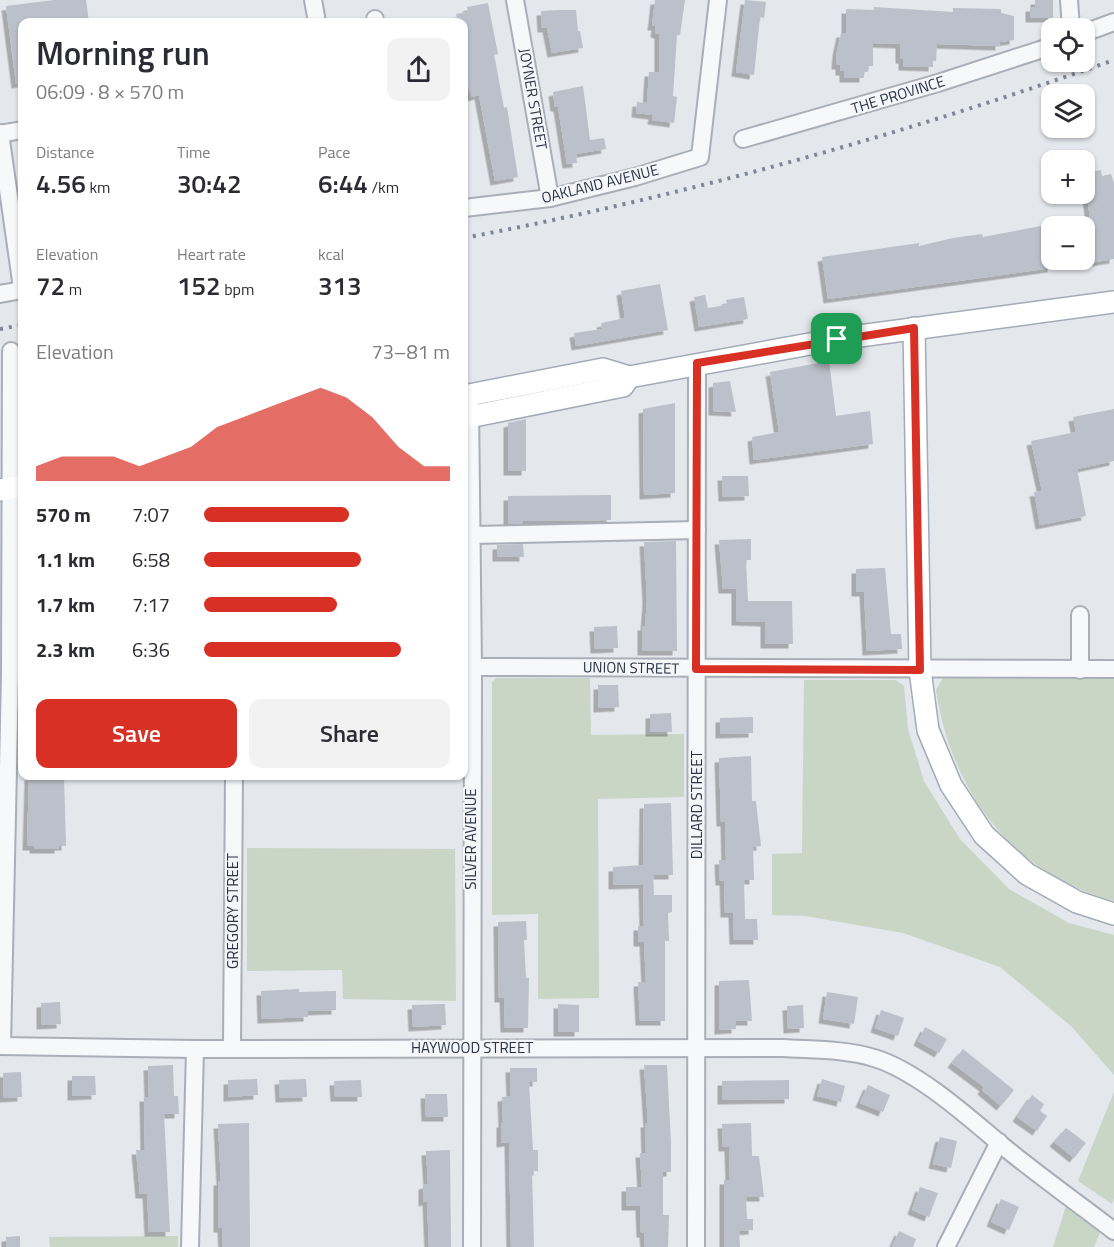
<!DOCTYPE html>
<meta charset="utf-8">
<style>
:root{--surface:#fff;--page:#f2f2f3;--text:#2b2b33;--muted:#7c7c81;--accent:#d93025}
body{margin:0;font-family:"Titillium Web",sans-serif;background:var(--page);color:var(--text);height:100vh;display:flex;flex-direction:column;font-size:22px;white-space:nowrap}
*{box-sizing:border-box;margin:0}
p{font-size:20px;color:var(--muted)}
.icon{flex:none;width:33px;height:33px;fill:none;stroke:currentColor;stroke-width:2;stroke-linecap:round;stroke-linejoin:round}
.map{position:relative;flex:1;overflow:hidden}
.drawer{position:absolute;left:18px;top:18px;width:450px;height:762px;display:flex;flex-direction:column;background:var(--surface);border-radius:12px;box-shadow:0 2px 4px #0004}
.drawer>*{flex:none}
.buttons{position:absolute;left:1041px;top:18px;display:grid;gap:12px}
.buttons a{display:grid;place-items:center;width:54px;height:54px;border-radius:12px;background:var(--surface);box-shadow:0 2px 4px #0004;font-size:30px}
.pin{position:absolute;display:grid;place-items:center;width:51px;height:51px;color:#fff;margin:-26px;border-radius:12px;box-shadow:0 3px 9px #0006}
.round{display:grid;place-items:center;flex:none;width:63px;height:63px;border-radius:12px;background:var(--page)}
.overview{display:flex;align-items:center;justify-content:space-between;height:102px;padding:0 18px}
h1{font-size:33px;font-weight:600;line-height:45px}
.metrics{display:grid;grid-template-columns:repeat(3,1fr);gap:9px;height:102px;padding:6px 18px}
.metrics div{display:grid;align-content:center}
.metrics b{font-size:26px;font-weight:600}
.metrics small{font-size:16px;font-weight:400}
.metrics p{font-size:16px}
.chart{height:168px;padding:12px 18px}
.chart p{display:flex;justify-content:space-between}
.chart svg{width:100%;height:108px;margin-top:6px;fill:var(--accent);opacity:.7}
.button{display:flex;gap:12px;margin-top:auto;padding:12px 18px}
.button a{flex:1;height:69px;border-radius:12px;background:var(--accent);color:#fff;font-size:24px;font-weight:600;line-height:69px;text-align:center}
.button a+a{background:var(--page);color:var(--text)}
ul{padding:0 18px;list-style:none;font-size:20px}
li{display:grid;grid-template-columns:96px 72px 1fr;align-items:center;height:45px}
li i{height:15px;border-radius:8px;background:var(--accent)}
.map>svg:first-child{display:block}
.green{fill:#c9d6c5}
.building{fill:#bbc0ca;filter:url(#shadow)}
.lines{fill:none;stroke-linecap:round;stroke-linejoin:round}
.minor-casing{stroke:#a9aeb7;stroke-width:20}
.major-casing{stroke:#a3abb8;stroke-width:24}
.minor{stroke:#f7f8fa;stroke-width:16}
.major{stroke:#fff;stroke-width:21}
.rail{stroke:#7d8696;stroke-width:4;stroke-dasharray:3 6;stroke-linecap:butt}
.route-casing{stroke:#fff;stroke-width:12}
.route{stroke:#d93025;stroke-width:8}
.labels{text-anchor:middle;stroke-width:4.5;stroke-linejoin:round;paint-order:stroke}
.street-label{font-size:15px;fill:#2b3445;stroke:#f4f6f9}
</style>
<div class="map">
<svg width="1114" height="1247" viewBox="0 0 1114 1247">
<defs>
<filter id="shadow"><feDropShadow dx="-4.5" dy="4.5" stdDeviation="0" flood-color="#0004"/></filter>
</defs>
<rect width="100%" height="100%" fill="#e4e7ec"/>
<g class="green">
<polygon points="496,678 590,678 591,735 684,734 684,797 598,799 599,998 538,999 538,914 492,915 492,682"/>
<path d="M943 678 1114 679V901C1012 874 951 791 936 690Z"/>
<polygon points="804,680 896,680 904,686 908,729 924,781 960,839 1009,889 1069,923 1114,935 1114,1075 1072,1027 1000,967 903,933 805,916 772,915 772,854 802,853"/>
<polygon points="247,848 455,849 456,1001 343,999 342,970 247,971"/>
<polygon points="1114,1092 1114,1198 1112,1204 1078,1181"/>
<polygon points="1066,1206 1101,1230 1094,1247 1053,1247"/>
<polygon points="178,1236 178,1247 50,1247 49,1237"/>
</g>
<g class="building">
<polygon points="54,0 86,0 89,22 22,22 22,83 16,84 6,6"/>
<polygon points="655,0 685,0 680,35 677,35 673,96 677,97 674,123 652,120 653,115 636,113 637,102 647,103 649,72 659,72 659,34 655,33 656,26 652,26"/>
<polygon points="745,0 766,2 764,18 760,17 754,75 736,72"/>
<polygon points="1035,0 1053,0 1053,18 1030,18 1030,7 1035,7"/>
<polygon points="488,3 498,54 494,55 495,59 504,108 507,107 518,177 495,181 479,95 472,97 469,89 464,49 464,22 458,22 456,14 468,12 467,7"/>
<polygon points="874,7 953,12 953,8 1001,9 1001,13 1014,16 1014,40 1000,42 1000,46 937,44 936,61 933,61 933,67 903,66 903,59 900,59 900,44 873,43 873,66 869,66 868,72 864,72 864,78 844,78 844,71 840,71 840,65 836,65 837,51 841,33 846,33 846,9 874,10"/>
<polygon points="558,10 576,10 578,31 580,31 583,48 552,53 547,28 542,28 541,11"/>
<polygon points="583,86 590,140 604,138 606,149 576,154 577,163 567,164 558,107 555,107 553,92"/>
<polygon points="1101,170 1102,176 1111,174 1114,183 1114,259 1084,264 1084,219 1090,219 1084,173"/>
<polygon points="1046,225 1047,228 1052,227 1052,268 828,299 822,257 919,243 919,246 953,238 982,234 983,237"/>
<polygon points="660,284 668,330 576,346 574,333 602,329 601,323 625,318 621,291"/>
<polygon points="705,295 708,308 727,305 726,300 744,297 748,319 699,327 694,297"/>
<polygon points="829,361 836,416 870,411 873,444 754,460 752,437 779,432 770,372"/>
<polygon points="730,381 736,412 713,411 713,383"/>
<polygon points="675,403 675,493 644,495 643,409"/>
<polygon points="1114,409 1114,461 1077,469 1086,516 1040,525 1034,492 1042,491 1031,441 1076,432 1073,417"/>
<polygon points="526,419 526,471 508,471 508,423"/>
<polygon points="722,476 748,476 749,496 723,497"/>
<polygon points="611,495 611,520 523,521 523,523 508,524 508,496"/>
<polygon points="751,539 751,560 746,560 748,601 792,601 793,644 765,644 765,622 736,621 736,589 723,589 719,540"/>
<polygon points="676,541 677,651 642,651 642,626 645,626 647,600 644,542"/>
<polygon points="523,544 524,557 497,557 497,545"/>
<polygon points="885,568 891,634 901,634 902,649 867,651 864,592 856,592 856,569"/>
<polygon points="617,626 618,648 595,649 594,627"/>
<polygon points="598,685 618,685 619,707 598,708"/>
<polygon points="671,713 672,732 650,732 650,714"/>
<polygon points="753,717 753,733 720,734 720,718"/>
<polygon points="751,756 752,801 756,801 761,846 753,847 754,880 744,880 745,919 757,919 758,940 734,940 733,913 725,913 724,881 720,881 719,860 726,860 725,822 721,822 719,758"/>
<polygon points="29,776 64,776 66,846 59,846 59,849 34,849 34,846 27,846"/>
<polygon points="671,803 673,875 653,875 654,895 672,895 672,912 668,913 669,941 665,941 665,1021 640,1021 638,982 646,982 644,942 638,942 638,926 644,926 643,884 613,885 613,867 643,865 644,804"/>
<polygon points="526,921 527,940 524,940 526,978 529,978 528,1028 505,1028 504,998 499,998 498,922"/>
<polygon points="749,980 752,1021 736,1021 736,1029 719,1030 719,981"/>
<polygon points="299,989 299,992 336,991 336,1010 308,1011 308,1017 262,1019 261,991"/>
<polygon points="827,992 858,997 854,1024 823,1019"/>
<polygon points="60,1002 61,1024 41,1025 41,1003"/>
<polygon points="445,1004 446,1025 413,1027 412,1005"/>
<polygon points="558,1004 579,1005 579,1032 558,1032"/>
<polygon points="803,1005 804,1028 788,1029 787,1006"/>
<polygon points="881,1010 904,1018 898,1036 875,1028"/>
<polygon points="925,1027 947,1039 939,1053 918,1041"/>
<polygon points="963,1049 1014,1090 1001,1106 982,1090 984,1087 952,1063"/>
<polygon points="173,1065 174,1096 178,1096 179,1114 164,1114 170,1232 149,1232 147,1194 140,1194 136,1150 145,1150 144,1097 149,1097 148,1066"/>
<polygon points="644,1065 667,1065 671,1143 671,1172 663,1172 663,1215 669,1215 668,1247 645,1247 644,1233 641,1233 640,1206 626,1206 626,1187 642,1187 640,1153 646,1153 645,1123 648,1123"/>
<polygon points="510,1068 537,1068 537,1082 529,1082 533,1150 538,1150 538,1171 532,1171 534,1247 511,1247 509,1142 501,1143 501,1123 503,1123 502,1097 511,1096"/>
<polygon points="21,1072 22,1097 4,1098 3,1073"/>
<polygon points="72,1076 95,1076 96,1095 72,1096"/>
<polygon points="257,1079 258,1095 228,1097 228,1080"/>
<polygon points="306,1079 307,1097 280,1098 279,1080"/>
<polygon points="822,1079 845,1086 841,1102 817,1096"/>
<polygon points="361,1080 362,1097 335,1097 334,1081"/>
<polygon points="789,1080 789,1099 722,1100 722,1081"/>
<polygon points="868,1085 890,1095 883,1112 860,1103"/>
<polygon points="425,1094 447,1094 448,1117 426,1117"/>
<polygon points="1032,1095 1044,1104 1040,1111 1047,1116 1037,1131 1017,1117"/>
<polygon points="249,1123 250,1247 223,1247 222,1228 218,1228 218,1181 221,1181 218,1124"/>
<polygon points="751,1123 752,1156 759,1156 764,1197 746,1197 747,1219 753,1219 753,1230 739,1231 740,1247 724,1247 724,1180 730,1180 729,1147 723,1147 722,1124"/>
<polygon points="1066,1128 1086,1143 1074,1158 1054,1142"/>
<polygon points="940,1137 957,1141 951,1168 933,1164"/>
<polygon points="450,1150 451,1247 429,1247 427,1201 423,1202 423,1185 428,1184 426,1151"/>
<polygon points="920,1187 938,1193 929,1217 912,1210"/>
<polygon points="1001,1199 1019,1207 1009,1230 991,1222"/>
<polygon points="899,1231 916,1239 913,1247 892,1247"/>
<polygon points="20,1236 20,1247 6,1247 6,1237"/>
</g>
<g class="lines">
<g class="minor-casing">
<g id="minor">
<polyline points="313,0 317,22"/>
<polyline points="515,0 550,198"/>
<polyline points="1069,0 1071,28"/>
<polyline points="375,19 375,22"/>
<polyline points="1084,33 1114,22"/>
<polyline points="0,133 22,288"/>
<polyline points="0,134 22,130"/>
<polyline points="743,139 938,83 1052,46"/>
<polyline points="464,208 550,198 635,177 700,157 718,0"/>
<polyline points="0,294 22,290"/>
<polyline points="470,405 473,667 472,1247"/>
<polyline points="471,535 697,530"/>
<polyline points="1080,615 1080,670"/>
<polyline points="473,667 1114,669"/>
<path d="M0 1046 195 1049 783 1048C813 1050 845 1049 874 1058 915 1070 965 1114 998 1142 1035 1173 1075 1201 1114 1231"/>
<polyline points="2,1046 10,675 11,351"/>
<polyline points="232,1047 234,776"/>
<polyline points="190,1247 195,1049"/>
<polyline points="696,1247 697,363"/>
<polyline points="946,1247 999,1142"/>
</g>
</g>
<g class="major-casing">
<g id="major">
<polyline points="914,328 920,670 928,730 951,785 984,835 1027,874 1077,902 1114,914"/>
<polyline points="464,396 603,369 629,377 837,339 1114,302"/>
<polyline points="464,418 623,386 629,377"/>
<polyline points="0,490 22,486"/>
</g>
</g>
<use href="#minor" class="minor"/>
<use href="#major" class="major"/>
<g class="rail">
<path d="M464 238C685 196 901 135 1114 60"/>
<polyline points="0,329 22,325"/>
</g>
</g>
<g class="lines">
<g class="route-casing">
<polygon id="route" points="914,328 920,670 696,669 697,363"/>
</g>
<use href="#route" class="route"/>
</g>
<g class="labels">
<g class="street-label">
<text transform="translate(898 95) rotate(-17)" y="5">THE PROVINCE</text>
<text transform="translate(533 99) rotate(80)" y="5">JOYNER STREET</text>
<text transform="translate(600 184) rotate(-14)" y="5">OAKLAND AVENUE</text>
<text transform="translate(631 668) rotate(1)" y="5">UNION STREET</text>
<text transform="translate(697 805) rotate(-90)" y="5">DILLARD STREET</text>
<text transform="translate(471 839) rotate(-90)" y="5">SILVER AVENUE</text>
<text transform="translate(233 911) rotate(-90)" y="5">GREGORY STREET</text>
<text x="472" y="1053">HAYWOOD STREET</text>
</g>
</g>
</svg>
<div class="buttons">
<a><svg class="icon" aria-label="locate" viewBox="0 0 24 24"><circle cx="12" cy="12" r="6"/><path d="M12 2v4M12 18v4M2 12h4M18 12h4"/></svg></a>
<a><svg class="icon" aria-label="layers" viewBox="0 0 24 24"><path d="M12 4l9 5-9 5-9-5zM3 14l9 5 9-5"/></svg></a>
<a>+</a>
<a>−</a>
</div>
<div class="pin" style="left:837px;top:339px;background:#1e9e55"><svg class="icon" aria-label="arrive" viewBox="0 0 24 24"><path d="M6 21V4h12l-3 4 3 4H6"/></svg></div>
<section class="drawer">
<div class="overview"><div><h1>Morning run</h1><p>06:09 · 8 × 570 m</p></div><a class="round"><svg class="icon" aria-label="share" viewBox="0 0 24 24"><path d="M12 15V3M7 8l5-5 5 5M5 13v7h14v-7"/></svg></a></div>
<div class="metrics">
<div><p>Distance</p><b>4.56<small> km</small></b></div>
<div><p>Time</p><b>30:42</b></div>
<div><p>Pace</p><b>6:44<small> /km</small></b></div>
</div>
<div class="metrics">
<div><p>Elevation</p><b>72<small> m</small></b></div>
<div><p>Heart rate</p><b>152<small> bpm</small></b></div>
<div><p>kcal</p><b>313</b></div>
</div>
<div class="chart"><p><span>Elevation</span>73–81 m</p>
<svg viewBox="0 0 160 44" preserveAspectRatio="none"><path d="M0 44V38L10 34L20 34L30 34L40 38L50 34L60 30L70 22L80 18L90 14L100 10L110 6L120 10L130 18L140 30L150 38L160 38V44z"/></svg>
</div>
<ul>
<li><b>570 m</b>7:07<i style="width:59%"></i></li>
<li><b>1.1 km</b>6:58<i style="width:64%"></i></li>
<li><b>1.7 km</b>7:17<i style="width:54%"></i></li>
<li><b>2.3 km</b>6:36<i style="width:80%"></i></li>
</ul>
<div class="button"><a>Save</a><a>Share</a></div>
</section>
</div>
